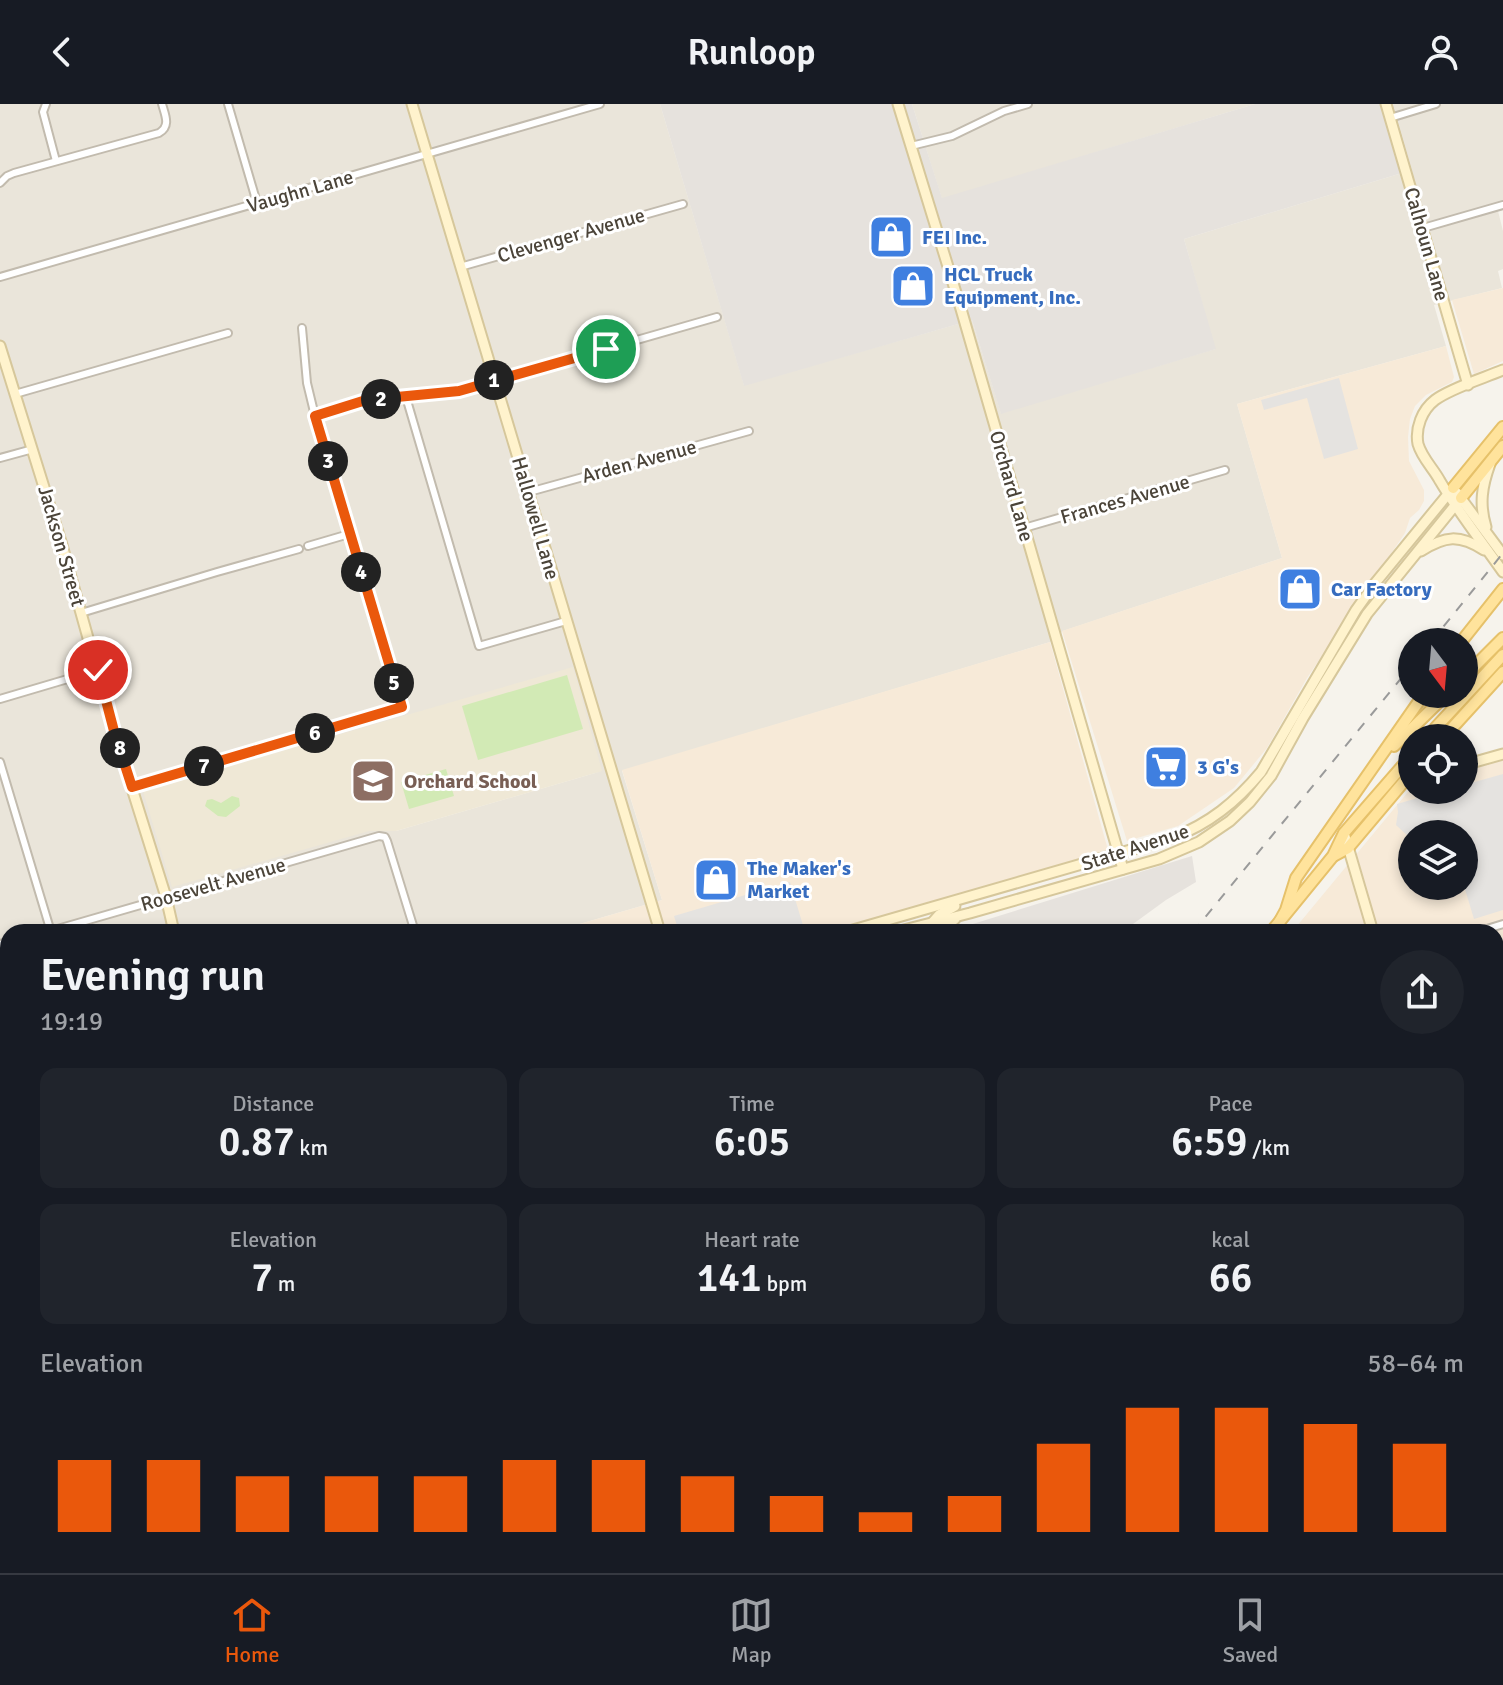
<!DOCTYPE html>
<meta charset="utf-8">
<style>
:root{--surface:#171b24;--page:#20242c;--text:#f1f3f6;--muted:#9ea1a6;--line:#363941;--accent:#ea580c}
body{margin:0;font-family:Signika,sans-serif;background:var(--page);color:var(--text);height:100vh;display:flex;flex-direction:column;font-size:30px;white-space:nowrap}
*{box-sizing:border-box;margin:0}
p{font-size:26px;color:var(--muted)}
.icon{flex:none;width:44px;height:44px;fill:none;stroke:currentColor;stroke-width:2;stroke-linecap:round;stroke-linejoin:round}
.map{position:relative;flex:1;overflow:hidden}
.sheet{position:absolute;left:0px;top:820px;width:1504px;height:650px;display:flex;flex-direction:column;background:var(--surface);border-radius:24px 24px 0 0;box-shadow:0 4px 12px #0003}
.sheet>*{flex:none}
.needle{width:52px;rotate:164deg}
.buttons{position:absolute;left:1398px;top:524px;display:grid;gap:16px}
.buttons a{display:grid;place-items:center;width:80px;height:80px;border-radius:50%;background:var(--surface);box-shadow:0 4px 12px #0003;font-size:40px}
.pin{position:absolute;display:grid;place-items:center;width:68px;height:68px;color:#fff;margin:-34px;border:4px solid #fff;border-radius:50%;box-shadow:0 2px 8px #0007}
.km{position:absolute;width:40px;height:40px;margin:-20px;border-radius:50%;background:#222;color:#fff;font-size:22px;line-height:40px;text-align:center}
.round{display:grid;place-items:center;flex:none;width:84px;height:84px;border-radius:42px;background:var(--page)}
.head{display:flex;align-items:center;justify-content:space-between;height:136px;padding:0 40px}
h1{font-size:44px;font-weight:600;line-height:60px}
.metrics{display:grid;grid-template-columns:repeat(3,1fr);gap:12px;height:136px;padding:8px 40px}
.metrics div{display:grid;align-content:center;border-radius:16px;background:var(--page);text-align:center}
.metrics b{font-size:40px;font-weight:600}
.metrics small{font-size:22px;font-weight:400}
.metrics p{font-size:22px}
.chart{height:224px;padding:16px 40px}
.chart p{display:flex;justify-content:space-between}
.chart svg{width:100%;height:144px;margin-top:8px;stroke:var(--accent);stroke-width:6}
header{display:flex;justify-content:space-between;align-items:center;height:104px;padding:0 40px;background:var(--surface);font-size:36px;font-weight:600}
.menu{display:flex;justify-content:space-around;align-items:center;height:112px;border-top:2px solid var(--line);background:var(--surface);font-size:22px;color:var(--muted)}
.menu a{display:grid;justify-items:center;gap:4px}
.menu .current{color:var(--accent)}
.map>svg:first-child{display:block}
.residential{fill:#eae5da;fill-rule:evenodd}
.commercial{fill:#f7ead8;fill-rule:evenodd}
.industrial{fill:#e6e2dd}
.education{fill:#efe8d6}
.green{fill:#d2eab5}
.parking{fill:#e5e3e0}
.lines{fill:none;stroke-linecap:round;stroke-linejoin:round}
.street-casing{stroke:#c2bbae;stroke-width:10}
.secondary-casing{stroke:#d6c79b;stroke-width:13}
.primary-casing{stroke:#e6c16a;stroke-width:14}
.street{stroke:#fff;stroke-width:6}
.secondary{stroke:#fff3cd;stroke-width:9}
.primary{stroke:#ffe39c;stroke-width:10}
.rail{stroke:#9a9a9a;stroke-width:2;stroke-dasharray:10 10;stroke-linecap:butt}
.route-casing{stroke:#fff;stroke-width:16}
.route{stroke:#ea580c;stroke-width:10}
.labels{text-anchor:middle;stroke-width:6;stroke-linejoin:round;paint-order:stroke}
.street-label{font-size:20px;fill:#4b4439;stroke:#fff}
.shop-label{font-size:20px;font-weight:bold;fill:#366cbe;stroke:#fff;text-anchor:start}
.education-label{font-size:20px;font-weight:bold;fill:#785e54;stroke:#fff;text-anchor:start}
</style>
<header><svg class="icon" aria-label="back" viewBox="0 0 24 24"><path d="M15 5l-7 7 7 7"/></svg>Runloop<svg class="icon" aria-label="person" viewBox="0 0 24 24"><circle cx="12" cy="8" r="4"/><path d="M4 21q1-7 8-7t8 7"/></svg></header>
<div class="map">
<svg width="1503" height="1469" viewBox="0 0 1503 1469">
<rect width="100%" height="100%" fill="#f6f3ec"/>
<g class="residential">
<path d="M0 0H660L744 281 972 216 1001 309 1215 245 1184 135 1412 66 1393 0H1503V105L1498 107 1503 127V165L1498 167 1502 184 1434 201 1446 242 1237 300 1282 454 1063 527 1050 538 622 667 662 796 552 828H8V1071L0 1073ZM602 667 396 727H369Z"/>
<polygon points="912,0 1255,0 942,95"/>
<polygon points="1503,887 1503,1224 1496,1226 1496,889"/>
<polygon points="8,1093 8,1462 277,1462 271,1469 0,1469 0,1096"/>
<polygon points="1496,1260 1503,1286 1503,1469 852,1469 850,1462 1496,1462"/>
<polygon points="282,1462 364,1462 358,1469 290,1469"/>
</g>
<g class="commercial">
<polygon points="1503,184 1503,257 1474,270 1452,196"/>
<polygon points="1446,242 1454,273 1452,278 1426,291 1415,302 1410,315 1408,333 1409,357 1424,386 1424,397 1419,406 1410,414 1405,429 1307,574 1267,644 1234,684 1178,722 1127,737 1062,527 1282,454 1237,300"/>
<polygon points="1050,538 1108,746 831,828 552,828 662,796 622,666"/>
<path d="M1503 647V887L1496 889V828H1292L1412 683V686H1464V656ZM1412 730H1464V782H1412Z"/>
<polygon points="766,1462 850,1462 852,1469 760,1469"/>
</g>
<g class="industrial">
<polygon points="660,0 912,0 942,94 1255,0 1393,0 1412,66 1184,135 1216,245 1001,310 972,216 744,282"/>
<polygon points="1192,752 1196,778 1166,796 1122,828 947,828"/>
<polygon points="427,1462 586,1462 580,1469 421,1469"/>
</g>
<polygon class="education" points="573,563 602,667 396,727 369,727 172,783 143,687"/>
<g class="green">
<polygon points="567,571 583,625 478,656 462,602"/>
<polygon points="446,665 454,692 409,705 401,678"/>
<polygon points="232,692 239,694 240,702 226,713 218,712 205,702 207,696 212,695 221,699"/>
</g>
<g class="parking">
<polygon points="1339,274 1358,345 1324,355 1307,294 1264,306 1261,296"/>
<polygon points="1503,670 1503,806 1474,815 1464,782 1464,730 1448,730 1444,721 1408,732 1396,721 1398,708 1397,700 1445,686 1464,686 1464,681"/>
<polygon points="790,778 805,828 679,828 674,812"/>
</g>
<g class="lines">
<g class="street-casing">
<g id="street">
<polyline points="46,0 43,8 56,57"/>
<polyline points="228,0 257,99"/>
<polyline points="1390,14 1436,0"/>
<polyline points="911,42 952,32 1004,7 1028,0"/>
<path d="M0 79 7 72 14 69 159 29C171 22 165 11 162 0"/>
<polyline points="1423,124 1503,101"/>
<polyline points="460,163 683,100"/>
<polyline points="0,173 600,0"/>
<polyline points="15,290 228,229"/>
<polyline points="406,293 479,542 566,517"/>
<polyline points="315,312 366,296 459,287 717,213"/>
<polyline points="0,354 33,345"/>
<polyline points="529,388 749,327"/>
<polyline points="1024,424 1225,366"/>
<polyline points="308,442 349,430"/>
<polyline points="81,509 217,468 299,445"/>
<polyline points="0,595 98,566"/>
<polyline points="0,658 51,828"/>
<polyline points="132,683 402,603 315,312 307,279 302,224"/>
<polyline points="47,828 379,732 385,733 387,737 415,828"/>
<polyline points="1477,828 1503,820"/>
<polyline points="0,840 8,838"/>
<polyline points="1496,958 1503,956"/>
<polyline points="0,1070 8,1095"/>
<polyline points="1496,1091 1503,1089"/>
<polyline points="0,1120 8,1110"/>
<polyline points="0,1145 8,1151"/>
<polyline points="1496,1226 1503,1224"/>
<polyline points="1496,1359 1503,1357"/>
<polyline points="175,1462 183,1469"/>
<polyline points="386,1462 394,1469"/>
<polyline points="850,1462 852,1469"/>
<polyline points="1084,1462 1086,1469"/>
<polyline points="1322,1462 1324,1469"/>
<polyline points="54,1469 60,1462"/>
<polyline points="231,1469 236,1462"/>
<polyline points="1126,1469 1149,1462"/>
</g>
</g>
<g class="secondary-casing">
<g id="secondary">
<polyline points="412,0 660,828"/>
<polyline points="898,0 961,205 1123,765"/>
<polyline points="1386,0 1468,281"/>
<polyline points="0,242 62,441 114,627 166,793 174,828"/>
<path d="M1503 266C1484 274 1451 284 1435 296 1422 306 1415 324 1418 340 1422 354 1433 364 1440 377 1459 409 1482 438 1503 468"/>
<polyline points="1457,389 1503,451"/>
<path d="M1486 423C1479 400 1482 382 1490 360"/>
<path d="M1421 447C1445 432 1459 430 1484 446"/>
<polyline points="1464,661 1503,650"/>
<polyline points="1344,729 1373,828"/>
<path d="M846 828 1172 734C1209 720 1236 698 1261 668L1356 506 1376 478 1453 384"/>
<polyline points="896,828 970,809 1159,755 1199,738 1230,717 1250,698 1271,672 1303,614 1367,510 1461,394"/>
<polyline points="924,828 939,811 955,802"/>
<polyline points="939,828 955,815"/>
<polyline points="0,1082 8,1080"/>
<polyline points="1496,1248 1503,1273"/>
<polyline points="0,1331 8,1322"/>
<polyline points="404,1469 409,1462"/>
</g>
</g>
<g class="primary-casing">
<g id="primary">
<polyline points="1453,384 1503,323"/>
<polyline points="1461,394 1503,342"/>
<polyline points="1461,538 1503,485"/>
<polyline points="1464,573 1503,534"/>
<polyline points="1426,634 1503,551"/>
<polyline points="1443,634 1503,568"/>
<polyline points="1394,642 1447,590"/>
<polyline points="1335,751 1348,744 1412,668"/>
<polyline points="1280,817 1286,806 1296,774 1424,590"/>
<polyline points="1271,828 1333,752 1344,729 1412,651"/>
<polyline points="744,1469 750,1462"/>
</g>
</g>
<use href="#street" class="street"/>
<use href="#secondary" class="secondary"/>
<use href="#primary" class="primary"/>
<g class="rail">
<polyline points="1431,538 1503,449"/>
<polyline points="1193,828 1412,561"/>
<polyline points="673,1469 678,1462"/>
</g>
</g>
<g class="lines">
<g class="route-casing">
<polyline id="route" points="98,566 114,627 132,683 402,603 315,312 366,296 459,287 606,245"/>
</g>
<use href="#route" class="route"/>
</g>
<defs>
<g id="shop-square" transform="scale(2.3)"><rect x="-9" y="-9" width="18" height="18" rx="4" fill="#3f7fe0" stroke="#fff"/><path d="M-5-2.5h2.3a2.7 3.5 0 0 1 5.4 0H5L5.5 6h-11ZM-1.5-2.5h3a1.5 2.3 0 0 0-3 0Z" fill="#fff"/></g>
<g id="supermarket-square" transform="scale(2.3)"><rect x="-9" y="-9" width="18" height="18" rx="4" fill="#3f7fe0" stroke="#fff"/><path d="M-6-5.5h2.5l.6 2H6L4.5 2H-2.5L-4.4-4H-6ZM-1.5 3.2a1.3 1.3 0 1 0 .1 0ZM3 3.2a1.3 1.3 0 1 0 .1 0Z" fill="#fff"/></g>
<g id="school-square" transform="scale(2.3)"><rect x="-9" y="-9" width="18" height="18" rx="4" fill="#8d6e63" stroke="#fff"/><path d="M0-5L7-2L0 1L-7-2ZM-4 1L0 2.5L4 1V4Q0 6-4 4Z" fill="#fff"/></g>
</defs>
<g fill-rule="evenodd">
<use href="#shop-square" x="891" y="133"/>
<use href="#shop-square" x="913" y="182"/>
<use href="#shop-square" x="1300" y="485"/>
<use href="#supermarket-square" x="1166" y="663"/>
<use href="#school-square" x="373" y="677"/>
<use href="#shop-square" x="716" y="776"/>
</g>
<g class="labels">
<g class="street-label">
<text transform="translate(300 87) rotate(-16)" y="7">Vaughn Lane</text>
<text transform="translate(571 131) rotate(-16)" y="7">Clevenger Avenue</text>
<text transform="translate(1427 140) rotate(74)" y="7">Calhoun Lane</text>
<text transform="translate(639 357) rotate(-15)" y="7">Arden Avenue</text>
<text transform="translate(1012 382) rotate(74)" y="7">Orchard Lane</text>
<text transform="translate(1125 395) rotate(-16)" y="7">Frances Avenue</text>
<text transform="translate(536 414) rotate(74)" y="7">Hallowell Lane</text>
<text transform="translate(62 442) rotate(74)" y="7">Jackson Street</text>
<text transform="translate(1135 743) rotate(-18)" y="7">State Avenue</text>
<text transform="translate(213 780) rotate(-16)" y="7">Roosevelt Avenue</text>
</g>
<g class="shop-label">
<text x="922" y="140">FEI Inc.</text>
<text x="944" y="177">HCL Truck<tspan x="944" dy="23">Equipment, Inc.</tspan></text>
<text x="1331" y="492">Car Factory</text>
<text x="1197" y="670">3 G's</text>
<text x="747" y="771">The Maker's<tspan x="747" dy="23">Market</tspan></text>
</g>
<g class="education-label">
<text x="404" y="684">Orchard School</text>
</g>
</g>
</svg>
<div class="buttons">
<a><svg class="needle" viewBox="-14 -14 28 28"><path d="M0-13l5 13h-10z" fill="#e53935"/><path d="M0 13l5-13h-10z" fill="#9ea1a6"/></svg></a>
<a><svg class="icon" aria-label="locate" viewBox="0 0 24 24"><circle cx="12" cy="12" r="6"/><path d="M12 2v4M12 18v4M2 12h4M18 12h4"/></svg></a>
<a><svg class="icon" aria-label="layers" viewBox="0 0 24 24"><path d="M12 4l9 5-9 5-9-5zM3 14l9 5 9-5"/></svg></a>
</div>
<div class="pin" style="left:606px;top:245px;background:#1e9e55"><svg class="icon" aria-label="arrive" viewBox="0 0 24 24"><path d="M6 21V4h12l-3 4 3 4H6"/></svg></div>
<div class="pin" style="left:98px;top:566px;background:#d93025"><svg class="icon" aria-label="check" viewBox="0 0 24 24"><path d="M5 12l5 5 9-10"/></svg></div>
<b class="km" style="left:494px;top:276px">1</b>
<b class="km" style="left:381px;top:295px">2</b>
<b class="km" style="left:328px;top:357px">3</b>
<b class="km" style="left:361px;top:468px">4</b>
<b class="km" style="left:394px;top:579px">5</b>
<b class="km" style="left:315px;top:629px">6</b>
<b class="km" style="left:204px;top:662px">7</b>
<b class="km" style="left:120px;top:644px">8</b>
<section class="sheet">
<div class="head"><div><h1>Evening run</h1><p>19:19</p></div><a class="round"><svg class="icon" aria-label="share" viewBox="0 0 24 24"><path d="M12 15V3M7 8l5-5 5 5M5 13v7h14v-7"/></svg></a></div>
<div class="metrics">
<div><p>Distance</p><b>0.87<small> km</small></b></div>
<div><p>Time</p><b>6:05</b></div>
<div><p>Pace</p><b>6:59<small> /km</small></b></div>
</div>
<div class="metrics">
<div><p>Elevation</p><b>7<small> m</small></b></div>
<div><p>Heart rate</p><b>141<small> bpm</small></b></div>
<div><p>kcal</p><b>66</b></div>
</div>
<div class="chart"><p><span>Elevation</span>58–64 m</p>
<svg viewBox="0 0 160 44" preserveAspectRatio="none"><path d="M5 44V22M15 44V22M25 44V27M35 44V27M45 44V27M55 44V22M65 44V22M75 44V27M85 44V33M95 44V38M105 44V33M115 44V17M125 44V6M135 44V6M145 44V11M155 44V17"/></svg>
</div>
</section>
</div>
<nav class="menu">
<a class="current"><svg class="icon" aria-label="home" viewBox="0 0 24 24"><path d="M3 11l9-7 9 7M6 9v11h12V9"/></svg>Home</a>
<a><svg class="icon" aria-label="map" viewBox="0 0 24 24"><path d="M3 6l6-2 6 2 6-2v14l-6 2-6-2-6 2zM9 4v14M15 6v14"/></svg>Map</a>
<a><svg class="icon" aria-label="saved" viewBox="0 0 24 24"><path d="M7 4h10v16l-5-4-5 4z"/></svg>Saved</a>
</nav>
